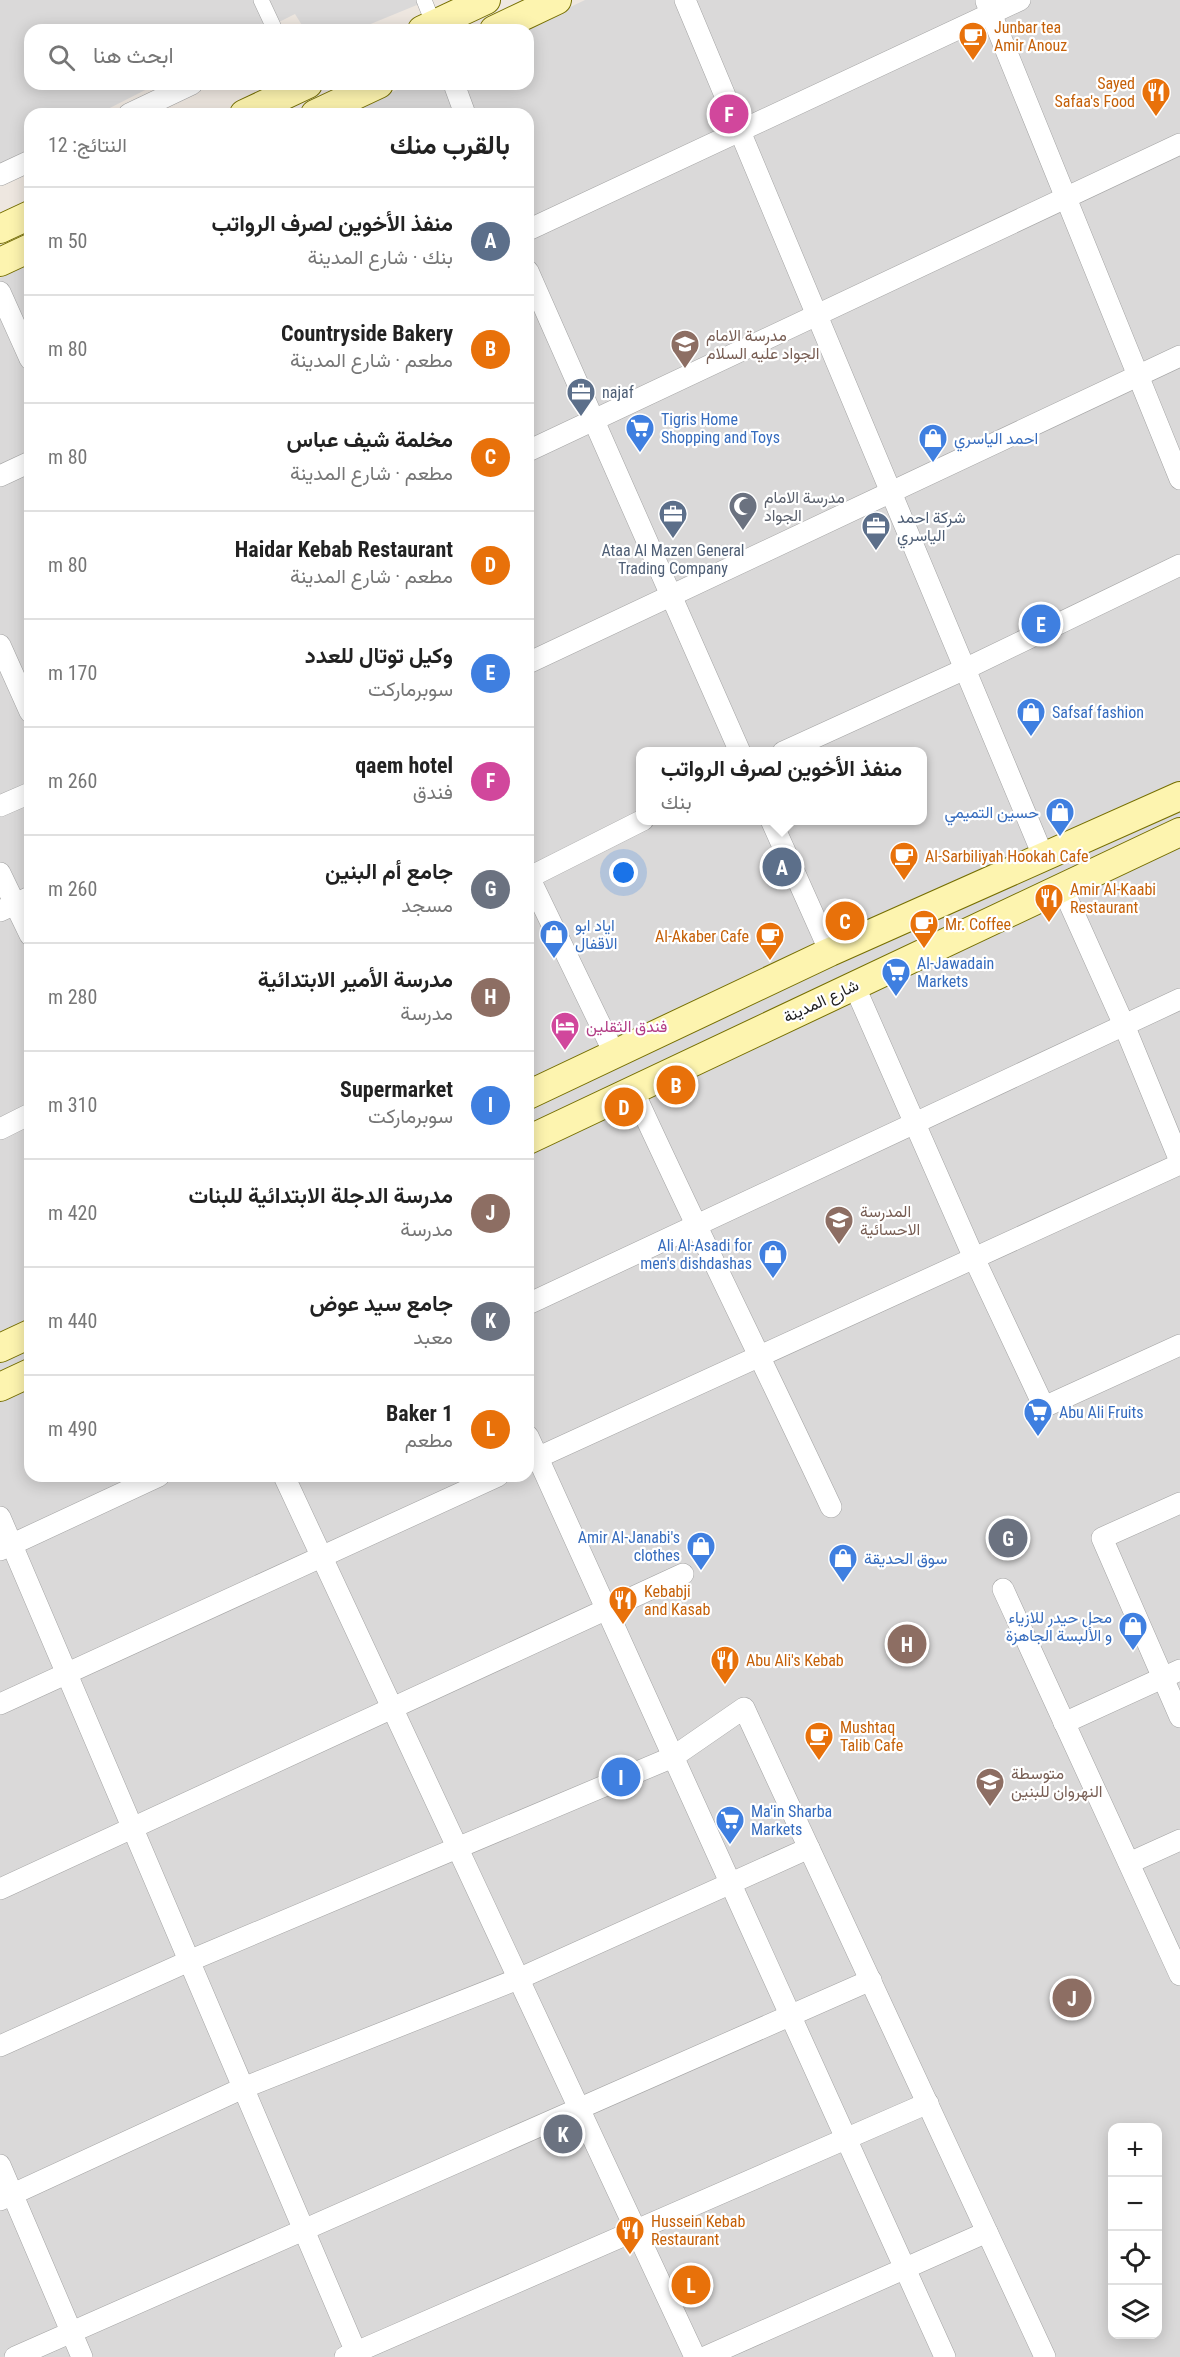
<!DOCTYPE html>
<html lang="ar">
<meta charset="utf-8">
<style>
body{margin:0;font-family:"Roboto Condensed",Vazirmatn,sans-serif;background:#f6f6f6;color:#222;direction:rtl}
.controls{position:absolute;right:18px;bottom:18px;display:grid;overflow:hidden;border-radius:12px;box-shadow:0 3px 15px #0003}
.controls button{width:54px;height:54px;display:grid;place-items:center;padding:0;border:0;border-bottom:2px solid #e0e0e0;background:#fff;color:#222;font:30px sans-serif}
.you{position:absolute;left:624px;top:873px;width:21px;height:21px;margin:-15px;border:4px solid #fff;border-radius:50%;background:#1a73e8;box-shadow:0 0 0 9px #1a73e833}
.badge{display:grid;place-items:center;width:39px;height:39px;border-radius:50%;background:#7c3aed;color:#fff;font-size:20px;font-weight:700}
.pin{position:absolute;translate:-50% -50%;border:3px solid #fff;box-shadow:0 2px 6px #0006}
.popup{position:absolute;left:636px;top:747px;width:291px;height:78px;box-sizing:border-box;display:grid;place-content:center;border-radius:12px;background:#fff;filter:drop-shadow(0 2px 4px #0005);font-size:20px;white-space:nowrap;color:#767676}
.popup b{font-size:22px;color:#222}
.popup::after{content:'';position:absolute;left:50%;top:100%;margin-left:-12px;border:12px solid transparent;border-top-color:#fff}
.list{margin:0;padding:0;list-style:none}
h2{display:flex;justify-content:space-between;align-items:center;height:78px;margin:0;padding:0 24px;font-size:26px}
h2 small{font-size:20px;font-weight:400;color:#767676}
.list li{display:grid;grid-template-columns:39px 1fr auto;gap:18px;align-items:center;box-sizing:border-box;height:108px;padding:0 24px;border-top:2px solid #e0e0e0}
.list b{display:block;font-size:22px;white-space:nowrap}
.list p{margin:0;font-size:20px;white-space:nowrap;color:#767676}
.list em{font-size:20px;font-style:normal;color:#767676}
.icon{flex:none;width:33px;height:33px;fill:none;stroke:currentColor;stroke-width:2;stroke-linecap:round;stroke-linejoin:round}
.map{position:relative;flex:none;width:1180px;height:2357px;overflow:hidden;direction:ltr}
.search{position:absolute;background:#fff;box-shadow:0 3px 15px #0003;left:24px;top:24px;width:510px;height:66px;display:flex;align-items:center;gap:15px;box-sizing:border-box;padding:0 21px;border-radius:18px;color:#767676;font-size:22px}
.panel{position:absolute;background:#fff;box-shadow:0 3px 15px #0003;left:24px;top:108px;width:510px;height:1374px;border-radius:18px;direction:rtl}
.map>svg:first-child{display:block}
.residential{fill:#dad9d9;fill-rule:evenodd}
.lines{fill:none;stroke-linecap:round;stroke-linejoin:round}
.pedestrian-casing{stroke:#a3a3a3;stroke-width:16}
.minor-casing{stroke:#a3a3a3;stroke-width:22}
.secondary-casing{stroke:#756e00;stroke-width:30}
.pedestrian{stroke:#fff;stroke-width:15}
.minor{stroke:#fff;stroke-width:21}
.secondary{stroke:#fdf4af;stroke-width:28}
.labels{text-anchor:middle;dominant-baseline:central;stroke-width:4.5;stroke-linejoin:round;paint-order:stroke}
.food-label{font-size:16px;fill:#c56008;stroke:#fff;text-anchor:start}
.education-label{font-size:16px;fill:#785e54;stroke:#fff;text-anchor:start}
.service-label{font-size:16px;fill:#4e5e75;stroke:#fff;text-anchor:start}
.shop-label{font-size:16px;fill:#366cbe;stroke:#fff;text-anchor:start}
.worship-label{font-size:16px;fill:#5b616d;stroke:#fff;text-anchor:start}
.street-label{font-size:16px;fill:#1c1c1c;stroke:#fff}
.hotel-label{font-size:16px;fill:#b23c85;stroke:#fff;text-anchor:start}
</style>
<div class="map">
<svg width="1180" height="2357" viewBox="0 0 1180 2357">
<rect width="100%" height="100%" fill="#eee7e0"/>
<g class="residential">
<polygon points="0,0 429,0 356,30 305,30 295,14 263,30 30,30 30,84 157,84 98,114 30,114 30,149 0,164"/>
<path d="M585,0h595v2357h-1180v-2079l30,-14v1212h498v-1362h-182l63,-30h119v-54h-6zM641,752h282v68h-282zM1112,2128h46v206h-46z"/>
</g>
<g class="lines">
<g class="pedestrian-casing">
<g id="pedestrian">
<polyline points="261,0 275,30"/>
<polyline points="424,0 434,25"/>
</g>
</g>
<g class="minor-casing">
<g id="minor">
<polyline points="685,0 1044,858"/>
<polyline points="986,1 1180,479"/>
<polyline points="454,84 465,114"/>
<polyline points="129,114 192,84"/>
<polyline points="0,175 30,161"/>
<polyline points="528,230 1020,0"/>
<polyline points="528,271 740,752"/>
<polyline points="0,292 30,359"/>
<polyline points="528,451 1180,144"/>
<polyline points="0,476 30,462"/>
<polyline points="0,645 30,712"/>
<polyline points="528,663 1180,356"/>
<polyline points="783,752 965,669 1180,565"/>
<polyline points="0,806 30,793"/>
<polyline points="771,820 830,952"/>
<polyline points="0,873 30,935"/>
<polyline points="528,875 615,1055"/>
<polyline points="528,878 643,820"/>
<polyline points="1062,887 1124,1025 1180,1161"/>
<polyline points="0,911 30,897"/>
<polyline points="854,985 974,1258 1044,1407 1180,1345"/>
<path d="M633,1090c64,140 133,278 198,417"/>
<polyline points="0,1129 30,1114"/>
<polyline points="528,1304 1180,999"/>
<polyline points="528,1436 945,2357"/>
<polyline points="528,1462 1180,1164"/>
<polyline points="284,1476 695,2357"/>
<polyline points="1180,1503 1102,1538 1180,1717"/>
<polyline points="0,1517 358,2357"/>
<polyline points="0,1550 159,1476"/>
<polyline points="1003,1589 1180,1975"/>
<polyline points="0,1704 498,1476"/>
<polyline points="1064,1723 1180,1670"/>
<polyline points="1129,1863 1180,1840"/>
<polyline points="0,1889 683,1574"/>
<polyline points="0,2046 189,1961 673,1757 744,1708 1045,2357"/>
<polyline points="0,2165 82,2357"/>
<polyline points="0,2200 243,2088 518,1979 809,1848"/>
<polyline points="15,2357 871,1980"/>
<polyline points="345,2357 928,2103"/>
<polyline points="705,2357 987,2232"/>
</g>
</g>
<g class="secondary-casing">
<g id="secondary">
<polyline points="422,30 486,0"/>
<polyline points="494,30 557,0"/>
<polyline points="244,114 308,84"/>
<polyline points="315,114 379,84"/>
<polyline points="0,229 30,215"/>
<polyline points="0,262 30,248"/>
<polyline points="528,1095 830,952 1180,796"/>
<polyline points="528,1140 1180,832"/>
<polyline points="0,1348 30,1334"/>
<polyline points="0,1387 30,1373"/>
</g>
</g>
<use href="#pedestrian" class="pedestrian"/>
<use href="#minor" class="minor"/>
<use href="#secondary" class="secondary"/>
</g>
<defs>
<g id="cafe-pin" transform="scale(1.5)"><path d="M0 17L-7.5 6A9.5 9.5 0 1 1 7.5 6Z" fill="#e8710a" stroke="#fff"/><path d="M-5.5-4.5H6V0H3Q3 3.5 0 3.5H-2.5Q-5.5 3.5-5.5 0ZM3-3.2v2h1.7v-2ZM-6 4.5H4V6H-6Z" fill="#fff"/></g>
<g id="restaurant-pin" transform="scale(1.5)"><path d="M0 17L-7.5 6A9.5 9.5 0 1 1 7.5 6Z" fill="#e8710a" stroke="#fff"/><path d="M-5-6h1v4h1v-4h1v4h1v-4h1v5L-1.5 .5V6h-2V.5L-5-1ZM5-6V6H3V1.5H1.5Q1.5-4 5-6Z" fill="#fff"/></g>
<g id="school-pin" transform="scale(1.5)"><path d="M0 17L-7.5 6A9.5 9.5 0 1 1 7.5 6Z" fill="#8d6e63" stroke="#fff"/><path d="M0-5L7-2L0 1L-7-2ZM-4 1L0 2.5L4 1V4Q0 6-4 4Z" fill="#fff"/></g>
<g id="office-pin" transform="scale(1.5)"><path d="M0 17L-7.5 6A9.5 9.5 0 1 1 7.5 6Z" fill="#5c6f8a" stroke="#fff"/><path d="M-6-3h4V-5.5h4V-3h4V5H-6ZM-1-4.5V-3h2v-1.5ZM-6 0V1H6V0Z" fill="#fff"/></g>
<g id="supermarket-pin" transform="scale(1.5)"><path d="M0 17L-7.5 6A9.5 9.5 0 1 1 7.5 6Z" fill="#3f7fe0" stroke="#fff"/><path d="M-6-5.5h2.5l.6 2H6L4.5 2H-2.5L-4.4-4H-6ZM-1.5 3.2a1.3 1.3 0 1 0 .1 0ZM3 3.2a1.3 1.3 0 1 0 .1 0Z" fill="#fff"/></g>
<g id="shop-pin" transform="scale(1.5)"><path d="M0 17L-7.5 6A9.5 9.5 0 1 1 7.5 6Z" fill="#3f7fe0" stroke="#fff"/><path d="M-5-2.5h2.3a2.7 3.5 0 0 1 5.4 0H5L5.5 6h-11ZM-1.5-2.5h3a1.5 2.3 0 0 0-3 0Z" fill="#fff"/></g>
<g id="mosque-pin" transform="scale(1.5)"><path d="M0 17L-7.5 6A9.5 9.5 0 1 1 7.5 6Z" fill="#6b7280" stroke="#fff"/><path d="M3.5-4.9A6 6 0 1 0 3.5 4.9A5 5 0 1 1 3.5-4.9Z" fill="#fff"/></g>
<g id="hotel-pin" transform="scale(1.5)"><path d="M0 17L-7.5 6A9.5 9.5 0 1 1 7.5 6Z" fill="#d1479c" stroke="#fff"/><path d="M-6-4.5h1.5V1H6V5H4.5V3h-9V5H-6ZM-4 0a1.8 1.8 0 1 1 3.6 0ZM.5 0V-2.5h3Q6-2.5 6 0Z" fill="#fff"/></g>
</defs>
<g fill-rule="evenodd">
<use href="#cafe-pin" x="973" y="36"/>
<use href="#restaurant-pin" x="1156" y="92"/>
<use href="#school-pin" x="685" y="344"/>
<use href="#office-pin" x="581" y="392"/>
<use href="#supermarket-pin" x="640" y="428"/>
<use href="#shop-pin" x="933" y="438"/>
<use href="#mosque-pin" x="743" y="506"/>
<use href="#office-pin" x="673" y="514"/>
<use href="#office-pin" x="876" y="526"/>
<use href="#shop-pin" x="1031" y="712"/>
<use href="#shop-pin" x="1060" y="812"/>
<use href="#cafe-pin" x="904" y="856"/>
<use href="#restaurant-pin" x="1049" y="898"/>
<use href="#cafe-pin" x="924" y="924"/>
<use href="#shop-pin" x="554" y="934"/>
<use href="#cafe-pin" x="770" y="936"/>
<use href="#supermarket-pin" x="896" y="972"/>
<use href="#hotel-pin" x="565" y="1026"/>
<use href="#school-pin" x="839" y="1220"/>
<use href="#shop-pin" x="773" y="1254"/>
<use href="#supermarket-pin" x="1038" y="1412"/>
<use href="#shop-pin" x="701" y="1546"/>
<use href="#shop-pin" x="843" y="1558"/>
<use href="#restaurant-pin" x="623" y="1600"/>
<use href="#shop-pin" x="1133" y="1626"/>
<use href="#restaurant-pin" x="725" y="1660"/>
<use href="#cafe-pin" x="819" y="1736"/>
<use href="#school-pin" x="990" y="1782"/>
<use href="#supermarket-pin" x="730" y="1820"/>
<use href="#restaurant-pin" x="630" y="2230"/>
</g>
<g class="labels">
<g class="food-label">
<text x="994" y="27">Junbar tea<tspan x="994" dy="18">Amir Anouz</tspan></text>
<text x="1135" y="83" text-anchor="end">Sayed<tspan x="1135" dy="18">Safaa's Food</tspan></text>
<text x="925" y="856">Al-Sarbiliyah Hookah Cafe</text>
<text x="1070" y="889">Amir Al-Kaabi<tspan x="1070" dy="18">Restaurant</tspan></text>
<text x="945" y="924">Mr. Coffee</text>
<text x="749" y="936" text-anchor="end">Al-Akaber Cafe</text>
<text x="644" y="1591">Kebabji<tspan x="644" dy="18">and Kasab</tspan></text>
<text x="746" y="1660">Abu Ali's Kebab</text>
<text x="840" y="1727">Mushtaq<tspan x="840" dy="18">Talib Cafe</tspan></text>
<text x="651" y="2221">Hussein Kebab<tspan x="651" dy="18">Restaurant</tspan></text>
</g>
<g class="education-label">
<text x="706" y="335">مدرسة الامام<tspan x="706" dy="18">الجواد عليه السلام</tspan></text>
<text x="860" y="1211">المدرسة<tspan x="860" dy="18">الاحسائية</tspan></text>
<text x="1011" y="1773">متوسطة<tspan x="1011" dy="18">النهروان للبنين</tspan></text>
</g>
<g class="service-label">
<text x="602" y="392">najaf</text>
<text x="897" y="517">شركة احمد<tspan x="897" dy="18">الياسري</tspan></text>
<text x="673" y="550" text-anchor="middle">Ataa Al Mazen General<tspan x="673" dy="18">Trading Company</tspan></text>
</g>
<g class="shop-label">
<text x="661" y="419">Tigris Home<tspan x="661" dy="18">Shopping and Toys</tspan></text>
<text x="954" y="438">احمد الياسري</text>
<text x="1052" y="712">Safsaf fashion</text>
<text x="1039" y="812" text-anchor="end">حسين التميمي</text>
<text x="575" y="925">اياد ابو<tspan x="575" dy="18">الاقفال</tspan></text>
<text x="917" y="963">Al-Jawadain<tspan x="917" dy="18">Markets</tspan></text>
<text x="752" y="1245" text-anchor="end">Ali Al-Asadi for<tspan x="752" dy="18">men's dishdashas</tspan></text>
<text x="1059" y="1412">Abu Ali Fruits</text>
<text x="680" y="1537" text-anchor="end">Amir Al-Janabi's<tspan x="680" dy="18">clothes</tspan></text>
<text x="864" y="1558">سوق الحديقة</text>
<text x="1112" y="1617" text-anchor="end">محل حيدر للازياء<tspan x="1112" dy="18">و الألبسة الجاهزة</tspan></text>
<text x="751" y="1811">Ma'in Sharba<tspan x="751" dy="18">Markets</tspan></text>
</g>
<g class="worship-label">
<text x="764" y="497">مدرسة الامام<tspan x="764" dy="18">الجواد</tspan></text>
</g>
<g class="street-label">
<text transform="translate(821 1001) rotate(-25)">شارع المدينة</text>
</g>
<g class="hotel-label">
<text x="586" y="1026">فندق الثقلين</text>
</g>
</g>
</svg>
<div class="controls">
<button>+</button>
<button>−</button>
<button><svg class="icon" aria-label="locate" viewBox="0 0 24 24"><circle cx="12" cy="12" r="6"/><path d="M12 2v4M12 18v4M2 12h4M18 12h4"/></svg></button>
<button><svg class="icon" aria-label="layers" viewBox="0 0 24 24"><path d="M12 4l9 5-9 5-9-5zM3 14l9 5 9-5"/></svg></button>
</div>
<div class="you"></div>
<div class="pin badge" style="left:782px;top:867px;background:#5c6f8a">A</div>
<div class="popup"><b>منفذ الأخوين لصرف الرواتب</b>بنك</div>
<div class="pin badge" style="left:676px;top:1085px;background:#e8710a">B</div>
<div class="pin badge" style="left:845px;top:921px;background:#e8710a">C</div>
<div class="pin badge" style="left:624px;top:1107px;background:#e8710a">D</div>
<div class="pin badge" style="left:1041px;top:624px;background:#3f7fe0">E</div>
<div class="pin badge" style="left:729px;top:114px;background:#d1479c">F</div>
<div class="pin badge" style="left:1008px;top:1538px;background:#6b7280">G</div>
<div class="pin badge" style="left:907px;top:1644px;background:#8d6e63">H</div>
<div class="pin badge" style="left:621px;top:1777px;background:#3f7fe0">I</div>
<div class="pin badge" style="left:1072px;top:1998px;background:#8d6e63">J</div>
<div class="pin badge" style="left:563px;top:2134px;background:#6b7280">K</div>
<div class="pin badge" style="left:691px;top:2285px;background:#e8710a">L</div>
<div class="search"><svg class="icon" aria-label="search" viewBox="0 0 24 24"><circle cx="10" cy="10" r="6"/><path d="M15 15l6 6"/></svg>ابحث هنا</div>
<section class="panel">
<h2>بالقرب منك<small>النتائج: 12</small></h2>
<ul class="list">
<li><span class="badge" style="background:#5c6f8a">A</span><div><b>منفذ الأخوين لصرف الرواتب</b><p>بنك · شارع المدينة</p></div><em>50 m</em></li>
<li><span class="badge" style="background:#e8710a">B</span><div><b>Countryside Bakery</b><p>مطعم · شارع المدينة</p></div><em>80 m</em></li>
<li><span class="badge" style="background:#e8710a">C</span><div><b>مخلمة شيف عباس</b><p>مطعم · شارع المدينة</p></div><em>80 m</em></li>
<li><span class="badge" style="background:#e8710a">D</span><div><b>Haidar Kebab Restaurant</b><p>مطعم · شارع المدينة</p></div><em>80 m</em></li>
<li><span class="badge" style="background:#3f7fe0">E</span><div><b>وكيل توتال للعدد</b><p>سوبرماركت</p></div><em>170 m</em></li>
<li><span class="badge" style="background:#d1479c">F</span><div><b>qaem hotel</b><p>فندق</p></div><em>260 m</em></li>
<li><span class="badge" style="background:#6b7280">G</span><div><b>جامع أم البنين</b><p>مسجد</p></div><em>260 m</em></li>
<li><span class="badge" style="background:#8d6e63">H</span><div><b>مدرسة الأمير الابتدائية</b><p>مدرسة</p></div><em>280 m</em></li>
<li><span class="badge" style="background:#3f7fe0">I</span><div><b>Supermarket</b><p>سوبرماركت</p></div><em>310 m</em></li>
<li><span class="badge" style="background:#8d6e63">J</span><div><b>مدرسة الدجلة الابتدائية للبنات</b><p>مدرسة</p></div><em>420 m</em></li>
<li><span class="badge" style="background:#6b7280">K</span><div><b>جامع سيد عوض</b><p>معبد</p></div><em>440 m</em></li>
<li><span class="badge" style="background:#e8710a">L</span><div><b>Baker 1</b><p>مطعم</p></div><em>490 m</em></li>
</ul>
</section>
</div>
